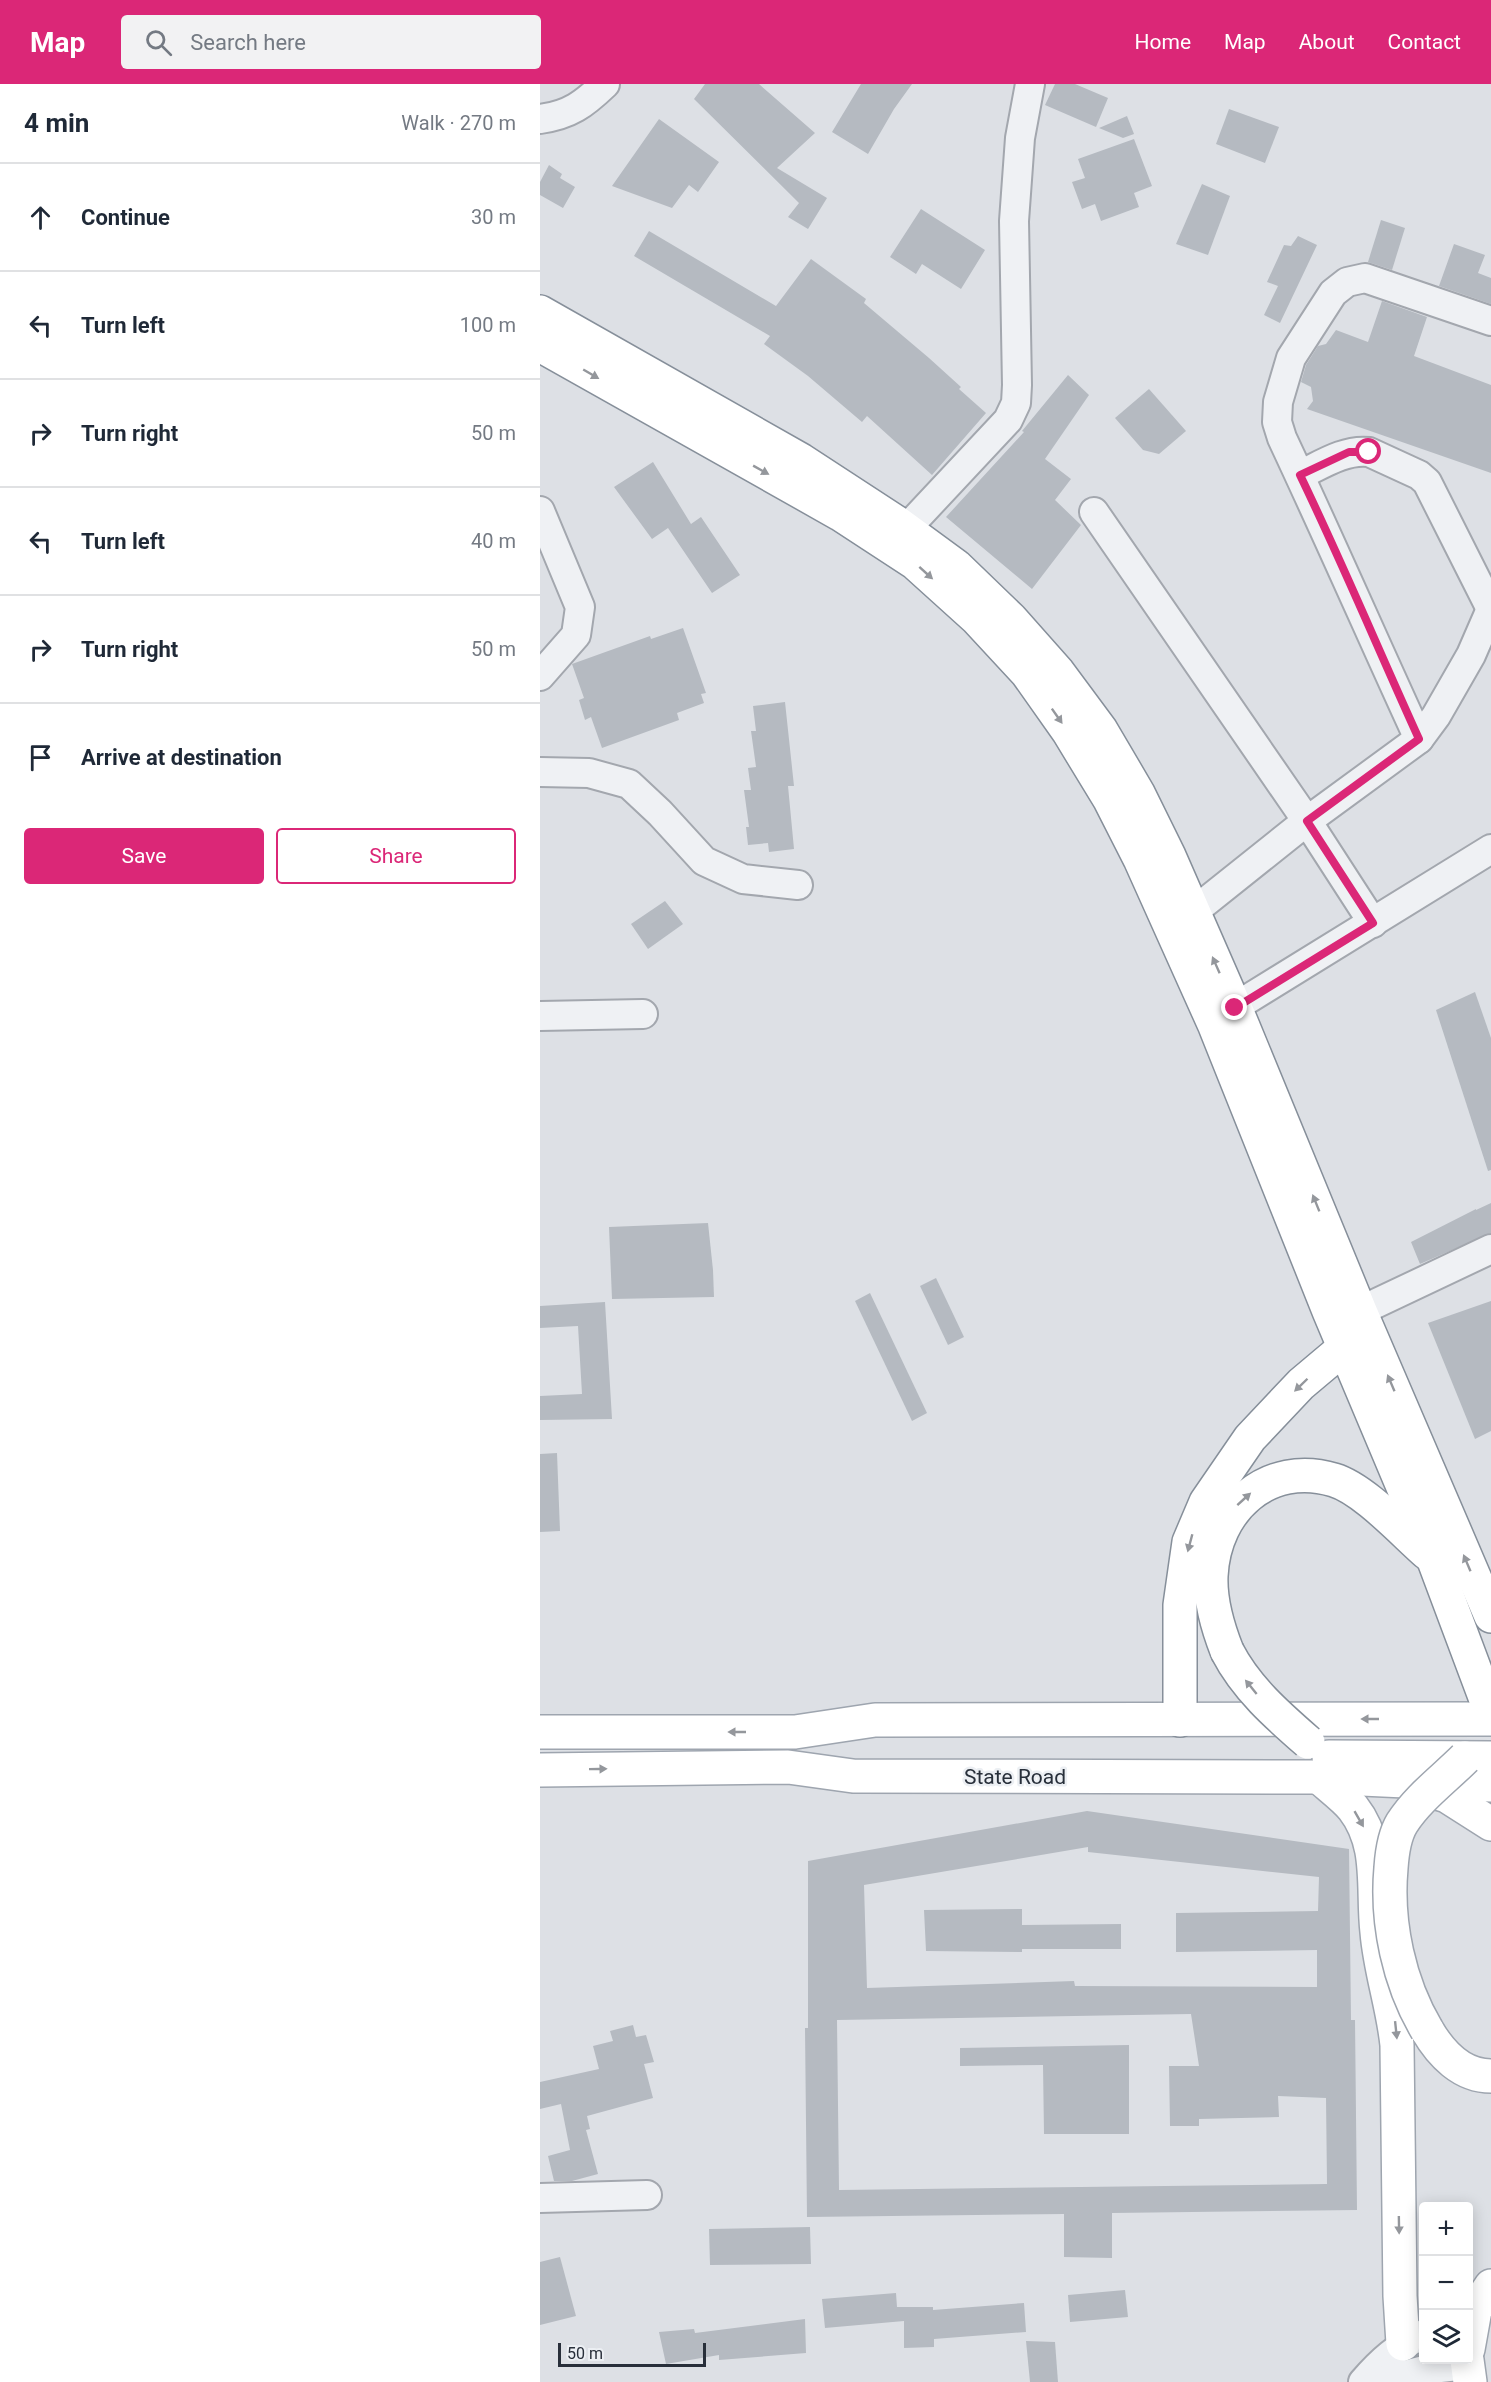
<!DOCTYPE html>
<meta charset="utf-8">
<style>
body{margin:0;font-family:Roboto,sans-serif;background:#f2f2f3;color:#1f2937}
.controls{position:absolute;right:18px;bottom:18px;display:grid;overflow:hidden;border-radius:6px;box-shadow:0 3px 15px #0003}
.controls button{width:54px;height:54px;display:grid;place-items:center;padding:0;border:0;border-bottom:2px solid #e0e1e3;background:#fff;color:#1f2937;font:30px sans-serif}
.scale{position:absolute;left:18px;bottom:15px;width:148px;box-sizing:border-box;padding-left:6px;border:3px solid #282f3a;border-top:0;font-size:16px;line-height:21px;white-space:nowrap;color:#282f3a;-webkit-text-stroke:4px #eceff3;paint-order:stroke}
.stop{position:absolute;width:18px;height:18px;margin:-14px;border:4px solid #db2777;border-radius:50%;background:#fff}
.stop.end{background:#db2777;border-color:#fff;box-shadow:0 2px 6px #0008}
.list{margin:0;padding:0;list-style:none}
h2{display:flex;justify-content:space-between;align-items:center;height:78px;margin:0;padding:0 24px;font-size:26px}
h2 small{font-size:20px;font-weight:400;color:#747a83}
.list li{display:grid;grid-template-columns:39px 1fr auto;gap:18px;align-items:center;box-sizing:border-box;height:108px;padding:0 24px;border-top:2px solid #e0e1e3}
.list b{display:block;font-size:22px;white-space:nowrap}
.list em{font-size:20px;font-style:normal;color:#747a83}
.actions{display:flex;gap:12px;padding:18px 24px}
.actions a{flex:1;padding:14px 0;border:2px solid #db2777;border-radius:6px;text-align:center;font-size:21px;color:#db2777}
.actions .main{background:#db2777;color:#fff}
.icon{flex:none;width:33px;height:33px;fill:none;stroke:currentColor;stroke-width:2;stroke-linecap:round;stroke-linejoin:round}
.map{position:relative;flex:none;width:951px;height:2298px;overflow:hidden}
header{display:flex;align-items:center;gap:36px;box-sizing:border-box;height:84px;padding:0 30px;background:#db2777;color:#fff}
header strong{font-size:28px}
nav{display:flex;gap:33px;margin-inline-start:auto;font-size:21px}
.search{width:420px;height:54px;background:#f2f2f3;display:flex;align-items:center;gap:15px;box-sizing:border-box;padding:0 21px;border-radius:6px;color:#747a83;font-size:22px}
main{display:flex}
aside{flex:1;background:#fff}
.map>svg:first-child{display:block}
.building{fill:#b5bac1;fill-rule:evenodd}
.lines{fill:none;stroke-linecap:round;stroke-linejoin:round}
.minor-casing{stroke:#a3a7ae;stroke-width:32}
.major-casing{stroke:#9ea5af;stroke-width:36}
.highway-casing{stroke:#868f9a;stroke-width:36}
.minor{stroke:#eff1f4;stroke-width:28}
.major{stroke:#fff;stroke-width:33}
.highway{stroke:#fff;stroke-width:33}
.major-bridge-casing{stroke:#9ea5af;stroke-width:36;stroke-linecap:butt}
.highway-bridge-casing{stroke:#868f9a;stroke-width:36;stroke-linecap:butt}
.major-bridge{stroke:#fff;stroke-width:33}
.highway-bridge{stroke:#fff;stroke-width:33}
.oneway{fill:#94979c}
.route{stroke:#db2777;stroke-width:8}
.labels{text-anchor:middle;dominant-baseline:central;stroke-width:5;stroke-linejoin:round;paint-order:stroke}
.street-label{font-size:21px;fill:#282f3a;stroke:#eceff3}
</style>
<header>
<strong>Map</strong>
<div class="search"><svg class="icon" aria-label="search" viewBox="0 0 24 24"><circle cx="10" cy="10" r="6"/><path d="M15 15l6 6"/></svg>Search here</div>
<nav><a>Home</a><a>Map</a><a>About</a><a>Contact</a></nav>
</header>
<main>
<aside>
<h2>4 min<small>Walk · 270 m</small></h2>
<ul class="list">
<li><svg class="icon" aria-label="ahead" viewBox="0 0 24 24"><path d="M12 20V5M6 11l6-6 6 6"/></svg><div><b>Continue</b></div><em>30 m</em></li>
<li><svg class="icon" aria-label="left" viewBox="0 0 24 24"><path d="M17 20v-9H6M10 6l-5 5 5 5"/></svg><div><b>Turn left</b></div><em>100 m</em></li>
<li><svg class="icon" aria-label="right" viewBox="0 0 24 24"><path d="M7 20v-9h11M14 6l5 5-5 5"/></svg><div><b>Turn right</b></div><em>50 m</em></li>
<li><svg class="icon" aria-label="left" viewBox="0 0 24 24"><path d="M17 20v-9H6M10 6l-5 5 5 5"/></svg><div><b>Turn left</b></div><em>40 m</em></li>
<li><svg class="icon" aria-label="right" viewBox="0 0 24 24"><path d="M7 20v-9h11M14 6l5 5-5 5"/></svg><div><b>Turn right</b></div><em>50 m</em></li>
<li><svg class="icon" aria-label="arrive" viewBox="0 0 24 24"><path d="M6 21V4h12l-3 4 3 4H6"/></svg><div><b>Arrive at destination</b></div></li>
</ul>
<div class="actions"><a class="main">Save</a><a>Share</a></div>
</aside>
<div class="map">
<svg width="951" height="2298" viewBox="0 0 951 2298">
<rect width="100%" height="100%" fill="#dde0e5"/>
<g class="building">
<polygon points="165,0 219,0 275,49 237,84 287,114 268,145 248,133 259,119 154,15"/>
<polygon points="321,0 372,0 354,25 328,70 292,48"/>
<polygon points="515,0 535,0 568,14 556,43 505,21"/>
<polygon points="689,25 739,43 725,79 676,60"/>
<polygon points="587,32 594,50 583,54 559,44"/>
<polygon points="119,35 179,78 158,108 149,101 132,124 72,102"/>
<polygon points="594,55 612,102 594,109 599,123 561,137 555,120 542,125 532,98 545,94 538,75"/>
<polygon points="9,81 22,90 20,94 35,103 23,124 0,111 0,98"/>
<polygon points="662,100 690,112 668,171 636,160"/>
<polygon points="381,125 445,166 421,205 382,180 376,190 350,173"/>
<polygon points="841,136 865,144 852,186 828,178"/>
<polygon points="109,147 236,222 271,175 326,215 324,219 389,274 421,303 419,305 446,329 392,391 327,332 322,338 268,292 224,260 230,252 94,172"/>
<polygon points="758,152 777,161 740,239 724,231 738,202 727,198 744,161 751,162"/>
<polygon points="914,160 945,171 938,189 951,194 951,220 899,202"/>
<polygon points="842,217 887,233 874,272 951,301 951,389 767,325 773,317 771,303 761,298 766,281 778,262 786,260 796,246 828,258"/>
<polygon points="528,291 549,311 505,375 531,395 515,416 541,441 492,505 406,433 484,348 482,347"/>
<polygon points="609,305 646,347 619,370 603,366 575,334"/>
<polygon points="113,378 151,440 161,433 200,491 172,509 128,444 112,455 74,403"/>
<polygon points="143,544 166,609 161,610 164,619 137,629 139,636 62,664 51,633 45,636 39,616 44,614 32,580 110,552 111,555"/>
<polygon points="245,618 254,702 248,702 254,765 229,768 228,759 208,761 206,743 209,743 204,706 211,706 208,684 216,683 211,647 216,647 213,622"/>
<polygon points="125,817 143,840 108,865 91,840"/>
<polygon points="935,908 951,954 951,1086 948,1087 896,926"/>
<polygon points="951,1119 951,1149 880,1180 871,1158 936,1125 936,1126"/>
<polygon points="168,1139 173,1186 174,1213 72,1215 69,1143"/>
<polygon points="396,1194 424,1253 408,1261 380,1202"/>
<polygon points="330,1209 387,1329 372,1337 315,1217"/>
<polygon points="951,1217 951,1347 935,1355 888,1239"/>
<polygon points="65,1218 72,1335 0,1336 0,1312 42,1310 38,1242 0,1244 0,1222"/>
<polygon points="17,1369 20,1447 0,1448 0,1370"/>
<path d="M547,1727l262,38 2,171h4l2,190 -245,3v45l-48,-1v-43l-257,3 -2,-189h3v-167zM548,1763v5l231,25 -1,34 -142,2v39l141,-2v37l-242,-1 -1,-5 -207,7 -3,-103zM651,1930l8,52h-30l1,60h29v-7l80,-2 -1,-21 48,2 1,86 -488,6 -2,-170z"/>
<polygon points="482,1825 482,1841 581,1840 581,1865 482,1865 482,1868 386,1867 384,1826"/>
<polygon points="93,1941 96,1953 106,1951 114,1978 104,1980 113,2014 47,2032 50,2045 46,2046 58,2090 32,2097 14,2097 8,2072 30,2066 21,2020 0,2025 0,1998 59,1985 53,1962 73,1957 70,1947"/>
<polygon points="589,1961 589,2050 504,2050 503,1981 420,1982 420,1964"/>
<polygon points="270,2143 271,2180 170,2181 169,2145"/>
<polygon points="20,2173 36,2232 0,2241 0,2178"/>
<polygon points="585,2206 588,2233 530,2238 528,2211"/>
<polygon points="356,2209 357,2223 393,2223 393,2226 484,2219 486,2248 394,2255 394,2263 364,2264 364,2237 285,2244 282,2215"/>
<polygon points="265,2235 266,2269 179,2276 179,2271 126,2280 119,2248 154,2245 155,2249"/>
<polygon points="486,2257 515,2258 518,2298 490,2298"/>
</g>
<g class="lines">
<g class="minor-casing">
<g id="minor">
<path d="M0,35c30,-4 44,-15 65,-35"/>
<path d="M760,391c21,-10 45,-26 69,-23l50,23 8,7 64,127"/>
<polyline points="0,427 40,523 36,551 0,592"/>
<polyline points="554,428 767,737 833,839"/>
<polyline points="366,445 468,336 476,319 477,301 474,137 480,54 490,0"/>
<path d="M879,655c-46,-100 -90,-201 -137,-301l-5,-16 1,-20 13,-44 42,-65 14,-11 18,-4 126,43"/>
<polyline points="0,688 49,689 89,700 120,729 164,777 203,795 258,801"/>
<polyline points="653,828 767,737 879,655 896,632 931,571 951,525"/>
<polyline points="695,923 951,765"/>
<polyline points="0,932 103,930"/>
<polyline points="820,1227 951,1165"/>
<polyline points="0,2114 107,2111"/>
<path d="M823,2298c18,-21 35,-36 61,-48"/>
<polyline points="838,2298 884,2286 926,2281"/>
</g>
</g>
<g class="major-casing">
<g id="major">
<polyline points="0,1648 255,1648 335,1636 951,1635"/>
<polyline points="789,1673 951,1674"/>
<polyline points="0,1686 248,1683 313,1692 779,1693 951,1701"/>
<path d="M779,1693c11,10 25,20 34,31 29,37 19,81 24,124 3,38 16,74 20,113l3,251 3,48"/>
<polyline points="887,1706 907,1712 951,1740"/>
<path d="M887,1946c14,24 35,46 64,46"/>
<polyline points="928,2265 935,2226 951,2202"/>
<polyline points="927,2276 930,2298"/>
</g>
</g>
<g class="highway-casing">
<g id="highway">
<polyline points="0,228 261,376 356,438 416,482 471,535 518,588 561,646 598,709 629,772 695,923 820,1227 951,1532"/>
<polyline points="0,261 300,430 375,479 437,535 487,589 528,647 570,716 600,775 675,942 789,1227 893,1474 951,1629"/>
<path d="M687,1567c-9,-23 -17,-51 -16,-75 3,-67 57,-116 123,-96 30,9 69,52 93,73"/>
<polyline points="640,1636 640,1521 649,1458 666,1418 710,1354 761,1300 805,1263"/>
</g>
</g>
<use href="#minor" class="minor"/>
<use href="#major" class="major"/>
<use href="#highway" class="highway"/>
<g class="major-bridge-casing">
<path id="major-bridge" d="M887,1946c-28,-47 -41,-107 -36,-162 1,-15 3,-32 11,-45 16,-25 42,-44 63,-65"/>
</g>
<g class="highway-bridge-casing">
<path id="highway-bridge" d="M687,1567c19,37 50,64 81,91"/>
</g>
<use href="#major-bridge" class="major-bridge"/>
<use href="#highway-bridge" class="highway-bridge"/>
</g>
<defs><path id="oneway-solid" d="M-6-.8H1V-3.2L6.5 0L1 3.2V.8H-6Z" transform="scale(1.5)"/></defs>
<g class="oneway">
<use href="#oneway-solid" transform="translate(51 290) rotate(30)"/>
<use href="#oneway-solid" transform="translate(221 386) rotate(29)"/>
<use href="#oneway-solid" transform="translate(386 489) rotate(42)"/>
<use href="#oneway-solid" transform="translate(517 632) rotate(55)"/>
<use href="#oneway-solid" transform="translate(676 881) rotate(-114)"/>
<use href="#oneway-solid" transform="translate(776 1119) rotate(-112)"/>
<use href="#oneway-solid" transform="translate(851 1299) rotate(-113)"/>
<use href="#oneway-solid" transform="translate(761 1301) rotate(136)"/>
<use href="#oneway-solid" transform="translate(704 1415) rotate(-42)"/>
<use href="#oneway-solid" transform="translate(650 1459) rotate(105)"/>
<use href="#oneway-solid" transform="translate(927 1479) rotate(-113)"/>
<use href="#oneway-solid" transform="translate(711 1603) rotate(-129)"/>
<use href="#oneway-solid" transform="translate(830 1635) rotate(180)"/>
<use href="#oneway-solid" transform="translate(197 1648) rotate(180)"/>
<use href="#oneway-solid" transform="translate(58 1685) rotate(-1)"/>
<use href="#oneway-solid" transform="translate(819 1735) rotate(60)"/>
<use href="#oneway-solid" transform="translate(856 1946) rotate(84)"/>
<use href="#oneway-solid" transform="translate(859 2141) rotate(89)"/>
</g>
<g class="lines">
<path class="route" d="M695,924l138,-85 -66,-102 112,-82c-40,-88 -77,-177 -119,-264l49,-23h20"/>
</g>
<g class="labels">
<g class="street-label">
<text x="475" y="1693">State Road</text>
</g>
</g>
</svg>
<div class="controls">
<button>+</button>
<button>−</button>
<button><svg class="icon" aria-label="layers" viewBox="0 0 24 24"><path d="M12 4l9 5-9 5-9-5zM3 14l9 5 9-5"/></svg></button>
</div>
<div class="scale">50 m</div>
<div class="stop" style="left:829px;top:368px"></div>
<div class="stop end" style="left:695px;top:924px"></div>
</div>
</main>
